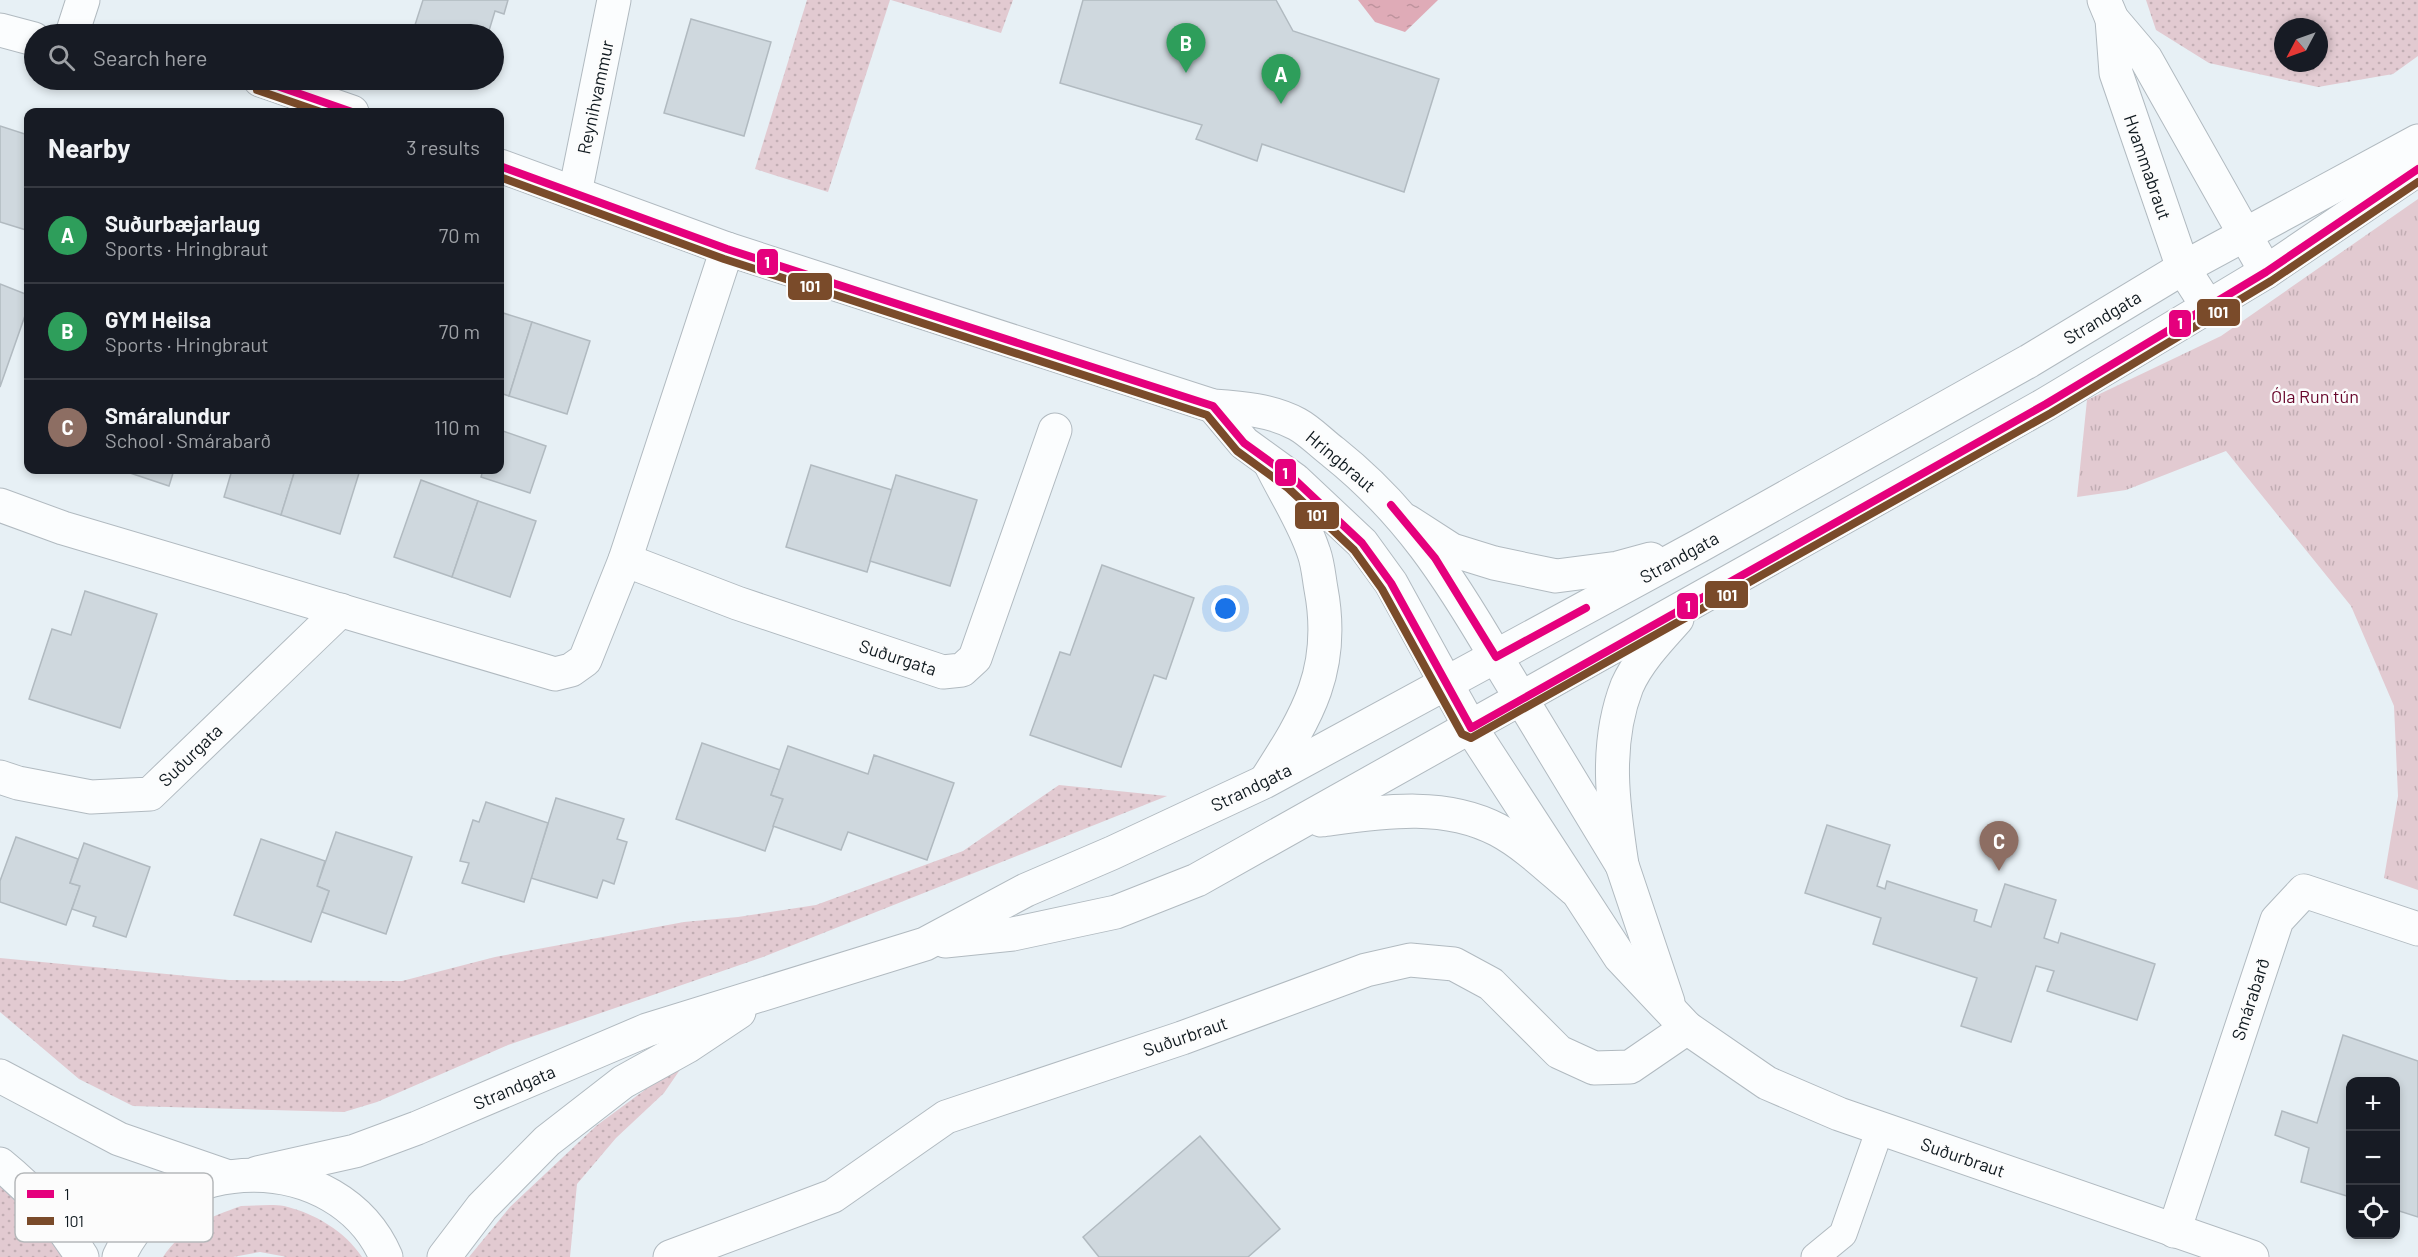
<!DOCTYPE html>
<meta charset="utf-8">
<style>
body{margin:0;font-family:Barlow,sans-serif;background:#242831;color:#f1f3f6}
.controls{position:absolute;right:18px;bottom:18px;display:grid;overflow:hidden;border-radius:12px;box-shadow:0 3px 9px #0003}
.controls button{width:54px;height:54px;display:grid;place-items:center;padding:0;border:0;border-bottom:2px solid #363941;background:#171b24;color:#f1f3f6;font:30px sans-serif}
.compass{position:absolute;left:2274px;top:18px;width:54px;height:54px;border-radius:50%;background:#171b24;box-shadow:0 3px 9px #0003;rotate:229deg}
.you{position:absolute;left:1226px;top:609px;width:21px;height:21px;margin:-15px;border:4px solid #fff;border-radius:50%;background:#1a73e8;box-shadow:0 0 0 9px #1a73e833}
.badge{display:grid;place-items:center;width:39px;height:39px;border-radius:50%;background:#aeb3b7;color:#fff;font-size:20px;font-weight:700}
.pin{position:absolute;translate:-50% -50px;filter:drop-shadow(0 2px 3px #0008)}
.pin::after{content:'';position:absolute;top:32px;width:21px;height:18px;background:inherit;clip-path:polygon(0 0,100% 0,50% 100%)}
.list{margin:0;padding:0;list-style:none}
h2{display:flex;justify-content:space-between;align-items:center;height:78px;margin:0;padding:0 24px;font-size:26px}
h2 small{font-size:20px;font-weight:400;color:#9ea1a6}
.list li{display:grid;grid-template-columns:39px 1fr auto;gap:18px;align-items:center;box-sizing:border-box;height:96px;padding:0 24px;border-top:2px solid #363941}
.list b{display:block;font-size:22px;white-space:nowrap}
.list p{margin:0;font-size:20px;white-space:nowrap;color:#9ea1a6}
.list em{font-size:20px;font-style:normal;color:#9ea1a6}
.icon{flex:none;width:33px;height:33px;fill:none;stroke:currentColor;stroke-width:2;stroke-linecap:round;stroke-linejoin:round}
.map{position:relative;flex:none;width:2418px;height:1257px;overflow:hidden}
.search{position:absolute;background:#171b24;box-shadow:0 3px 9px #0003;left:24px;top:24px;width:480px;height:66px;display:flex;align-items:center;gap:15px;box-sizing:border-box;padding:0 21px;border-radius:33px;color:#9ea1a6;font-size:22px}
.panel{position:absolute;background:#171b24;box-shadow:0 3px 9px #0003;left:24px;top:108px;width:480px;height:366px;border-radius:12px}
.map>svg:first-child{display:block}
.grass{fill:url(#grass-dots);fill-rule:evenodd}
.park{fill:url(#park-tufts)}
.water{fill:url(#water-ripples)}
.building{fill:#cfd8de;stroke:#b1bac0;stroke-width:1.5}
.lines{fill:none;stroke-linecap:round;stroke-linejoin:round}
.service-casing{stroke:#b1bac0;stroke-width:29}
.minor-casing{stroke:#b1bac0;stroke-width:35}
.tertiary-casing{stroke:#b1bac0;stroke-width:35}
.secondary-casing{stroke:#b1bac0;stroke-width:35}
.primary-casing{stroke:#b1bac0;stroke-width:35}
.service{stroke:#fbfdfe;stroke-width:27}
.minor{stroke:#fbfdfe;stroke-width:33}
.tertiary{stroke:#fbfdfe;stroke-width:33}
.secondary{stroke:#fbfdfe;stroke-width:33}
.primary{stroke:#fbfdfe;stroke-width:33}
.bus-1-casing{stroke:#fcfcfc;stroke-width:12}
.bus-2-casing{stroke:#fcfcfc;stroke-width:12}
.bus-1{stroke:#e5007d;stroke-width:8}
.bus-2{stroke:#7a4b2a;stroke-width:8}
.labels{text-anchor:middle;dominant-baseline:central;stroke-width:5;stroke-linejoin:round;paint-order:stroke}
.street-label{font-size:18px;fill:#0f191f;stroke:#fcfcfc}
.park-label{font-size:18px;fill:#68072c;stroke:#fcfcfc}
.key{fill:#fcfcfc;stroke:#b5b8ba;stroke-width:1.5}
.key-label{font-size:16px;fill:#0f191f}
.line-badge{stroke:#fcfcfc;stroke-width:2}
.badge-label{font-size:16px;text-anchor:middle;font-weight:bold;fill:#fff}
</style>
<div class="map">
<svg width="2418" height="1257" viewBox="0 0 2418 1257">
<defs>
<pattern id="grass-dots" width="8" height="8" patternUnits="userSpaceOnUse" patternTransform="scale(1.5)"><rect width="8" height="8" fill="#e2cad1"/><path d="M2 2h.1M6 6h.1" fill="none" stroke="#c1adb3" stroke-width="1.8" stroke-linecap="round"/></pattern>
<pattern id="park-tufts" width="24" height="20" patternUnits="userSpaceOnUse" patternTransform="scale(1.5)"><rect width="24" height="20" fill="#e2cad1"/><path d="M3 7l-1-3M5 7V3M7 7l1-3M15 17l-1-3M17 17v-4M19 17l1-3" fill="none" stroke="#c1adb3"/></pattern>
<pattern id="water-ripples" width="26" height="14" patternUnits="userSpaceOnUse" patternTransform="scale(1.5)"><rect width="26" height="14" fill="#dfabb7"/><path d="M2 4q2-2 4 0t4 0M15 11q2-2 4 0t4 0" fill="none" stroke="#be939d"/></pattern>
</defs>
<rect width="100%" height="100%" fill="#e7f0f5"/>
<g class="grass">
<polygon points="807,0 890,0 828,192 755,169"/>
<polygon points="891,0 1013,0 1001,33"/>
<path d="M2146,0h272v56l-25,18 -75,13 -109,-24 -53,-33zM2283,27h36v36h-36z"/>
<polygon points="1059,785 1167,796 763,957 508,1045 377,1102 344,1112 133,1106 79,1079 0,1012 0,958 229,980 402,981 495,957 684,922 738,917 816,905 963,851"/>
<polygon points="688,1058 664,1093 616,1138 577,1184 570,1257 469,1257 510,1207 596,1126"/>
<polygon points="0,1186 50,1235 65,1257 0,1257"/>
<path d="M241,1206c14,0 30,-2 43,0 30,7 61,25 78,51h-75l-27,-5 -27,5h-70c19,-29 47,-40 78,-51z"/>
</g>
<polygon class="park" points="2418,199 2418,890 2384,878 2398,796 2394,706 2351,606 2226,451 2126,490 2077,497 2087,400 2221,336"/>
<polygon class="water" points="1358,0 1438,0 1405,32 1375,22"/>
<g class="building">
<polygon points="423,0 508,0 504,14 495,11 488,34 444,34 415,25"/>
<polygon points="1083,0 1276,0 1293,31 1439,79 1404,192 1262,144 1257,161 1196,139 1202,125 1060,83"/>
<polygon points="691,19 771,42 744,136 664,113"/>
<polygon points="0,126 28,135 28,223 26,230 0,222"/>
<polygon points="0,284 28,295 28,307 0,387"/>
<polygon points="500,312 532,322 509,396 500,393"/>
<polygon points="532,322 590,341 567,414 509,396"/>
<polygon points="500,430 546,446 530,493 481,477 483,470 500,470"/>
<polygon points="811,465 892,490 867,572 786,547"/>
<polygon points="121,470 174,470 169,486"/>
<polygon points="232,470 295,470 281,515 224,497"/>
<polygon points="295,470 360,470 340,534 281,515"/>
<polygon points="896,475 977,500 950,586 870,561"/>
<polygon points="421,480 478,501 452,577 394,557"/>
<polygon points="478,501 536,521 510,597 452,577"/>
<polygon points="1102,565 1194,598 1166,679 1154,675 1121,767 1030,735 1060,652 1070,655"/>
<polygon points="85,591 157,614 120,728 29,699 52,629 71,635"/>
<polygon points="702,743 780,770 771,795 783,799 765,851 676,819"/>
<polygon points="788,746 868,774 874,755 954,783 927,860 848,832 841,850 773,826 783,799 771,795"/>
<polygon points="556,798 624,819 617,839 627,842 614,884 603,880 597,898 531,878"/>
<polygon points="486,802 548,823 524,902 462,883 469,863 460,861 473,820 479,822"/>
<polygon points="1827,825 1890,845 1877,886 1885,889 1887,881 1977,910 1974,921 1991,927 2005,884 2056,900 2044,938 2058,943 2061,933 2155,964 2137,1020 2047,991 2054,971 2036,966 2011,1042 1961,1026 1977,978 1873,944 1881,918 1805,893"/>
<polygon points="336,832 412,857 386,934 322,912 329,891 317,886"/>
<polygon points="16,837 78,859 70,883 80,886 66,925 0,902 0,881"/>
<polygon points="261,839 325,861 317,886 329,891 311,942 234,915"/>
<polygon points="84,843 150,867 126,937 93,926 96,917 72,909 80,886 70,883"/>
<polygon points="2343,1035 2418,1061 2418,1217 2396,1210 2396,1082 2350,1082 2350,1197 2301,1182 2309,1148 2275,1135 2282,1111 2317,1123"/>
<polygon points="1200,1136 1280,1229 1248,1257 1099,1257 1083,1237"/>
</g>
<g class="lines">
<g class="service-casing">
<polyline id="service" points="1815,1257 1843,1234 1880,1129"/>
</g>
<g class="minor-casing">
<g id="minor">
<polyline points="2104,0 2112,19 2146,59 2266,272"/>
<polyline points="2112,19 2116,73 2183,268 2208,307"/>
<polyline points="0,30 34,39"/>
<polyline points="72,34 83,0"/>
<polyline points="260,80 352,112"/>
<path d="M500,166l227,83 486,157c29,2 58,4 84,18 13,7 24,19 36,28 74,59 116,125 163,205"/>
<polyline points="575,193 614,0"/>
<polyline points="1213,406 1244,443 1295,480 1362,543 1391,583 1447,685"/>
<polyline points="0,505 63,528 555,674 571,670 585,660 625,560 727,249"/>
<polyline points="625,560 737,603 943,672 962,670 975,658 1055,430"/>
<polyline points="0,777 18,783 91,797 150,794 341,610"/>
<polyline points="2174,1231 2277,920 2304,891 2418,929"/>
<polyline points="670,1257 833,1196 946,1117 1182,1038 1366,970 1410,960 1454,964 1491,984 1559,1052 1594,1068 1630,1067 1687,1028"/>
</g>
</g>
<g class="tertiary-casing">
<g id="tertiary">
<polyline points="1496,657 1622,865 1668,1002"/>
<polyline points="1447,685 1471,728 1620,957 1687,1028 1767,1083 1839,1114 2252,1257"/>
</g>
</g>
<g class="secondary-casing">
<g id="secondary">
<polyline points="0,1076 119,1139 226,1176"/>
<path d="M0,1164c32,26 61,58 82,93"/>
</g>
</g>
<g class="primary-casing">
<g id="primary">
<polyline points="1407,521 1452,550 1494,563 1556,576 1618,568 1651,559"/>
<path d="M1266,780c42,-65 70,-111 55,-191 -2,-11 -3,-25 -7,-36 -10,-31 -30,-61 -44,-90"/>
<path d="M1321,820c59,-8 122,-19 177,10 28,15 52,39 76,59"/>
<path d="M1622,865c-9,-59 -18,-120 5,-179 11,-25 32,-47 50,-67"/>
<polyline points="945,941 1013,934 1116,912 1197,880 2046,404 2266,272 2418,169"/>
<polyline points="257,1173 355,1151 417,1128 647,1030 925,944 1026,890 1112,853 1264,782 1699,546 2029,361 2183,268 2418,141"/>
<path d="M119,1257c49,-109 220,-109 267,0"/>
<polyline points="444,1257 482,1207 547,1141 623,1082 688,1046 739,1012"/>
</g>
</g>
<use href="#service" class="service"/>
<use href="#minor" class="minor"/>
<use href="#tertiary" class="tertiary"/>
<use href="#secondary" class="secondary"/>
<use href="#primary" class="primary"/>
<g class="bus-1-casing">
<g id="bus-1">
<polyline points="260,80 352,112"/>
<polyline points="500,166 727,249 1213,406 1244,443 1295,480 1362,543 1391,583 1471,728 2046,404 2266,272 2418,169"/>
<polyline points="1391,505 1435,558 1496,657 1586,608"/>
</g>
</g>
<g class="bus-2-casing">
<g id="bus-2">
<polyline points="257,90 321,112"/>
<polyline points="500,177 724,259 1207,415 1237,451 1288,488 1354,550 1382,589 1462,734 1471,738 2051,413 2271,281 2418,182"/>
</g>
</g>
<use href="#bus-1" class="bus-1"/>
<use href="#bus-2" class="bus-2"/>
</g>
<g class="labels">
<g class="street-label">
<text transform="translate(595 97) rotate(-78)">Reynihvammur</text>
<text transform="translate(2148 167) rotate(71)">Hvammabraut</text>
<text transform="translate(2102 317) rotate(-31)">Strandgata</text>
<text transform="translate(1341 461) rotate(40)">Hringbraut</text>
<text transform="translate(1679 557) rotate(-29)">Strandgata</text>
<text transform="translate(898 657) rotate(18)">Suðurgata</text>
<text transform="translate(190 755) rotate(-44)">Suðurgata</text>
<text transform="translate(1251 787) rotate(-26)">Strandgata</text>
<text transform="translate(2250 999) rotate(-72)">Smárabarð</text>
<text transform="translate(1185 1036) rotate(-19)">Suðurbraut</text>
<text transform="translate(514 1087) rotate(-23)">Strandgata</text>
<text transform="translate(1963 1157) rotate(19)">Suðurbraut</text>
</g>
<g class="park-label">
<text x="2315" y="396">Óla Run tún</text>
</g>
</g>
<rect x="15" y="1173" width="198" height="69" rx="9" class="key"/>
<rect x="27" y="1190" width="27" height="8" fill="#e5007d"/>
<rect x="27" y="1217" width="27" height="8" fill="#7a4b2a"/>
<g class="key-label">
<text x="64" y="1200">1</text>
<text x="64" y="1227">101</text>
</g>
<g class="line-badge">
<rect x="756" y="248" width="23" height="28" rx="6" fill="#e5007d"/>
<rect x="787" y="272" width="46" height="29" rx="6" fill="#7a4b2a"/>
<rect x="2196" y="298" width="45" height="29" rx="6" fill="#7a4b2a"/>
<rect x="2168" y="309" width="24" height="29" rx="6" fill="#e5007d"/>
<rect x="1274" y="458" width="23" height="29" rx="6" fill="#e5007d"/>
<rect x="1294" y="501" width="46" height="29" rx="6" fill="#7a4b2a"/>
<rect x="1704" y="580" width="45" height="29" rx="6" fill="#7a4b2a"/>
<rect x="1676" y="592" width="23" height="28" rx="6" fill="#e5007d"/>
</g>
<g class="badge-label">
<text x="767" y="268">1</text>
<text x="810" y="292">101</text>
<text x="2218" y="318">101</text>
<text x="2180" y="329">1</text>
<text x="1285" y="479">1</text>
<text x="1317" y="521">101</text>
<text x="1727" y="601">101</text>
<text x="1688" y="612">1</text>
</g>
</svg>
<div class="controls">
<button>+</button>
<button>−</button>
<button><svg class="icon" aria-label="locate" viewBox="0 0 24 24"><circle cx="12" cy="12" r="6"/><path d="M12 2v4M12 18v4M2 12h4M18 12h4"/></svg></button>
</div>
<svg class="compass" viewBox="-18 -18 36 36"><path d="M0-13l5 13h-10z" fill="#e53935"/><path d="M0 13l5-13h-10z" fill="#9ea1a6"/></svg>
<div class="you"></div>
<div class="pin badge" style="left:1281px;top:104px;background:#2e9e5b">A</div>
<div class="pin badge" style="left:1186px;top:73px;background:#2e9e5b">B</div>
<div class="pin badge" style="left:1999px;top:871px;background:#8d6e63">C</div>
<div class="search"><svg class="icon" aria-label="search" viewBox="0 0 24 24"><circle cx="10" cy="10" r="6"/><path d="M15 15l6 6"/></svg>Search here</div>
<section class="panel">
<h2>Nearby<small>3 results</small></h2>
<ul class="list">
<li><span class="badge" style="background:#2e9e5b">A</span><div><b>Suðurbæjarlaug</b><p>Sports · Hringbraut</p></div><em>70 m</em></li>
<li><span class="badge" style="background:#2e9e5b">B</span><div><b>GYM Heilsa</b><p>Sports · Hringbraut</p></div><em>70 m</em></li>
<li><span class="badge" style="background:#8d6e63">C</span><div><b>Smáralundur</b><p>School · Smárabarð</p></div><em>110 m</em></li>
</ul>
</section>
</div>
